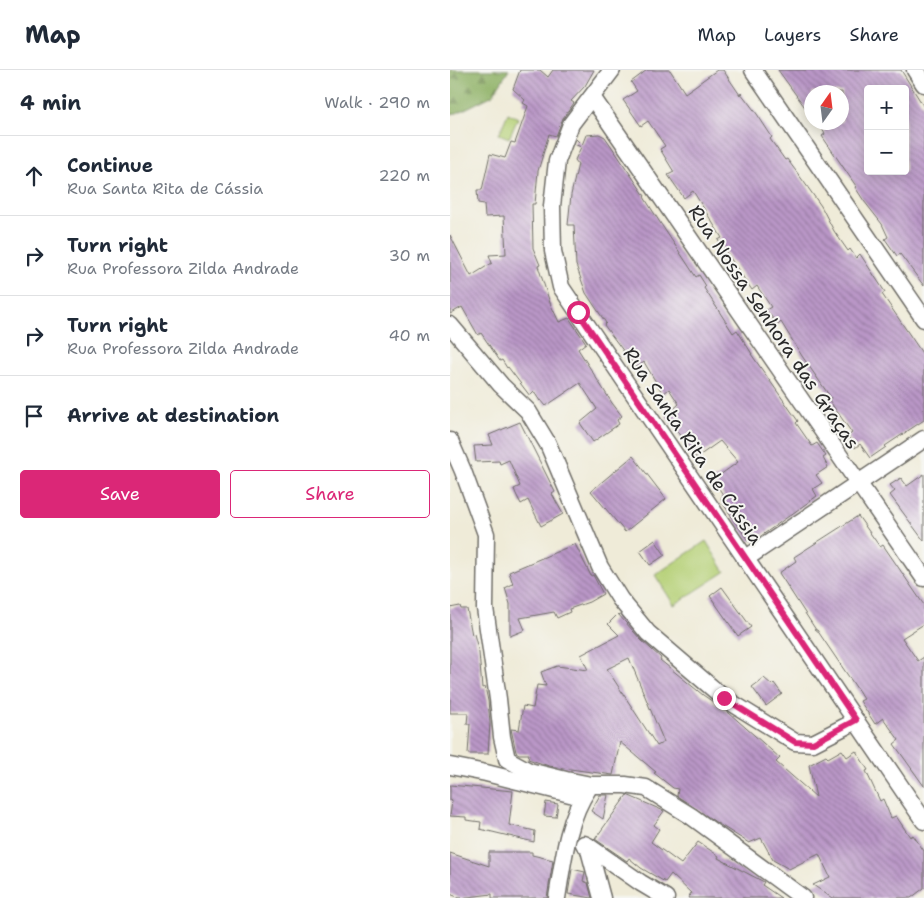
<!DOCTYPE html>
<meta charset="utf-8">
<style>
body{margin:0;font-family:"Shantell Sans",sans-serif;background:#f6f6f7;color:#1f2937}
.controls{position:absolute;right:15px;top:15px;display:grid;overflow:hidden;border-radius:5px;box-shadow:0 2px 12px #0003}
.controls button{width:45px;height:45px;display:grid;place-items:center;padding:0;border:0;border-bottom:1px solid #e0e1e3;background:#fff;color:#1f2937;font:25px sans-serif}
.compass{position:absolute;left:354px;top:15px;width:45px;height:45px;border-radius:50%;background:#fff;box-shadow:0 2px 12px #0003;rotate:14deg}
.stop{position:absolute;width:15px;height:15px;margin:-11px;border:4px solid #db2777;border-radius:50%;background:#fff}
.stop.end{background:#db2777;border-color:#fff;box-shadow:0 1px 5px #0008}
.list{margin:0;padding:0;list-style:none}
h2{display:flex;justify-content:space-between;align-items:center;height:65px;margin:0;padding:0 20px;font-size:21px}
h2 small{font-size:16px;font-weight:400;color:#747a83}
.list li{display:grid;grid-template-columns:32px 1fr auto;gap:15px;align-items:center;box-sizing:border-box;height:80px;padding:0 20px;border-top:1px solid #e0e1e3}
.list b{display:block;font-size:19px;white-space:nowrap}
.list p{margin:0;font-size:16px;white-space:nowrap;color:#747a83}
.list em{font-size:16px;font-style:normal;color:#747a83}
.actions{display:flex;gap:10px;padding:15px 20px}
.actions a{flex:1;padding:11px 0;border:1px solid #db2777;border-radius:5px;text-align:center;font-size:18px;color:#db2777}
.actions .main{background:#db2777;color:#fff}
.icon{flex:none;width:28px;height:28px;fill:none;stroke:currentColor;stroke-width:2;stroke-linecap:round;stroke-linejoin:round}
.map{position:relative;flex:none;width:474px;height:828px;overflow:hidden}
header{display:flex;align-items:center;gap:30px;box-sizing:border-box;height:70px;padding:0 25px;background:#fff;border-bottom:1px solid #e0e1e3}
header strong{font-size:24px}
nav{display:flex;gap:28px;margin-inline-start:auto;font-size:18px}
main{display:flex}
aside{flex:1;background:#fff}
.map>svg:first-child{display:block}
.forest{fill:url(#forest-firs);stroke:#5e6e49}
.park{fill:#b5d076;stroke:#707e50}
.building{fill:url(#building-back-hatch);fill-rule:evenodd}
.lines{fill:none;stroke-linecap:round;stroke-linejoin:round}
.street-casing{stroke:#706e68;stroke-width:19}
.street{stroke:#fff;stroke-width:16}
.route{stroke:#db2777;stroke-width:6}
.labels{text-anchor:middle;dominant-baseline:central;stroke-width:4;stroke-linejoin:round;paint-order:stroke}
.street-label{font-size:19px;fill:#2b2b2b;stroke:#f6f6f2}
</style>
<header>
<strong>Map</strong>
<nav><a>Map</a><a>Layers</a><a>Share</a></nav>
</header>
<main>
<aside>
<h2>4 min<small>Walk · 290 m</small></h2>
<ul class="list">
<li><svg class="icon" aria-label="ahead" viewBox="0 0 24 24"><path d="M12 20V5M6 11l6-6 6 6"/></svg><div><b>Continue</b><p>Rua Santa Rita de Cássia</p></div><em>220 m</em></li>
<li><svg class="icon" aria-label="right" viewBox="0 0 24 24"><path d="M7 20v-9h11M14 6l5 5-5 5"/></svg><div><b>Turn right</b><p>Rua Professora Zilda Andrade</p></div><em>30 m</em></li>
<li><svg class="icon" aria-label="right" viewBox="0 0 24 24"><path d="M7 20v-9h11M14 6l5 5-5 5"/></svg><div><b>Turn right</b><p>Rua Professora Zilda Andrade</p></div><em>40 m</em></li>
<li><svg class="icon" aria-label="arrive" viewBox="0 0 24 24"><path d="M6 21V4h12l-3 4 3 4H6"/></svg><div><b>Arrive at destination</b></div></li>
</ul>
<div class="actions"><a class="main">Save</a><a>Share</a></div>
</aside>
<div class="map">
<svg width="474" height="828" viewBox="0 0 474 828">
<defs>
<pattern id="forest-firs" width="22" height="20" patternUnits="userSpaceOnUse" patternTransform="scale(1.25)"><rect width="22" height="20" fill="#90b267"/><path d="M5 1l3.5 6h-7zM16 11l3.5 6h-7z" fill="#769155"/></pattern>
<pattern id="building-back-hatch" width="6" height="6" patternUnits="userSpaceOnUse" patternTransform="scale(1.25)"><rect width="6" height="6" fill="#ba97c7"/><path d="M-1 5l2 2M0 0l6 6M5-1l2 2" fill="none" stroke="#977ba2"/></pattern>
</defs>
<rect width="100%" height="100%" fill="#f6f6f2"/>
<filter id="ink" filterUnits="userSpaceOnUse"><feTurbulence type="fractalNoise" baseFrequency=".02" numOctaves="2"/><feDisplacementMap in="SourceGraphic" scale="10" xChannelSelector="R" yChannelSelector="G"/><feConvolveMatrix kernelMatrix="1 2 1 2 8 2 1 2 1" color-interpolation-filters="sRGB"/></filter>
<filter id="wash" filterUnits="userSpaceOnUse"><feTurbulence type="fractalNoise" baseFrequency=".0096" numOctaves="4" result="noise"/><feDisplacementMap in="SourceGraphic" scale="20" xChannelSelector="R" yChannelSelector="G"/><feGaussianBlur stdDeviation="1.12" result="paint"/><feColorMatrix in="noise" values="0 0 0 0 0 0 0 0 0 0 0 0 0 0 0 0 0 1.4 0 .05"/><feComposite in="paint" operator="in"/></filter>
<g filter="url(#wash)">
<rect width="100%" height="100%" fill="#efebd8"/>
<polygon class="forest" points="0,0 59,0 43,25 7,43 0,44"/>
<g class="park">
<polygon points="58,43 68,48 59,68 49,64"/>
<polygon points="256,471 275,502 224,535 205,505"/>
</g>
<g id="blocks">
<g class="building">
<polygon points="70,0 90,0 98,7 103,0 144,0 135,16 121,31 124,33 113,48 106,66 99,64 88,101 85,134 82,134 83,178 90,195 88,196 100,233 109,252 119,248 136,273 128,279 162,333 172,346 167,350 169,354 143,372 130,353 147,339 130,313 96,336 91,330 90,331 84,322 80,326 58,297 57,298 52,290 50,291 31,263 28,265 12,237 0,244 0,165 21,206 42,193 39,185 56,184 54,146 35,147 34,134 28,133 27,120 32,120 40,84 55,88 61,72 65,73 78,36 73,33 75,30 63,19"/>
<polygon points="197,0 220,0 235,23 267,0 273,0 290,25 291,23 307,44 322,67 320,69 335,90 337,89 354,112 371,136 384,161 398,181 400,179 406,188 410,184 435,222 432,224 474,286 474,350 435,376 436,377 420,388 410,374 405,378 398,366 402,363 379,330 381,328 352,286 331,252 328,255 316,240 321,237 307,216 302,220 278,185 268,170 272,168 243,121 234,128 218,105 224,102 210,79 215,76 198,51 191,56 173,30 187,21 181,12"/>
<path d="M328,0h123l23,37v179l-24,-32 -3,2 -12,-17 3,-2 -6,-13 -18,-23 -9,-14 1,-1 -34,-50 3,-2 -7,-12h24v-30h-30v25zM418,19h37v82h-37z"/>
<polygon points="149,64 155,67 195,126 194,127 209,151 246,207 249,205 256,216 254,218 283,263 287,260 302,284 301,284 348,351 346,353 362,376 367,373 376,386 373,388 378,397 366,405 372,413 363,419 367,426 304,471 303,469 299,472 274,435 271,428 274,426 263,410 288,392 270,371 246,388 216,346 229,334 219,319 213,324 194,292 186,298 154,255 156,253 136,223 126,195 124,155 118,155 121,125 128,94 125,90 131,77 124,74 126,69 132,75 136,65"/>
<polygon points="70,352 105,422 102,424 113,444 91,456 78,430 71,434 66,424 64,419 70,416 59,390 50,394 49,391 26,392 24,376 43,375 39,365"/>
<polygon points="183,386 216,429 175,462 141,421"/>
<polygon points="474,404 474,471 440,425 445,421 440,415 451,408 457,416"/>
<polygon points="408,446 430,477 433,475 474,535 474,554 452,568 468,591 474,587 474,716 444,674 449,670 433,648 425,654 410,631 414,629 367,560 366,560 329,503 346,491 344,487"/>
<polygon points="205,470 215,485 200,495 190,481"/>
<polygon points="125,474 141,506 143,505 153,524 139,532 119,539 120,542 107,548 104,542 70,548 75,560 60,566 60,534 55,518 63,514 59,502"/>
<polygon points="272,517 301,557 288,566 260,526"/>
<polygon points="10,536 11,539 17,539 22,565 24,564 29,583 32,618 35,617 38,631 40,653 38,684 18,684 20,654 17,654 18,643 0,643 0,538"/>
<path d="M168,544l23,26 20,18 -1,2 43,35 26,18 51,45 -4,4 40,35 -7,-32 17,-9 2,2 14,-8 5,7 9,-6 12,19 -2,1 14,30 3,-2 8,19 5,-2 14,21 3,-2 11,16v37l-13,10h-79l-19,-13 17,-8 -11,-23 -30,15 -16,-9 -12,-22 -12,5 -32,-20 -40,-27 1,-7 -5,-1 -19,-15 2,-1 -36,-30 -7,33 -64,-9 -21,-7 1,-5h-10l-3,-2 -5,-23 8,1 4,-24 10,2 4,-23 9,1 -5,-14 16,-6 31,4 -7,-15 38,-20 -11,-11zM179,588l35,84 -7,4 -50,-77z"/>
<polygon points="314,608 322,615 324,613 332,624 316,636 302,617"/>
<polygon points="0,715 63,721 59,755 85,761 84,772 30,759 31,752 16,750 16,747 0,746 2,731 0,731"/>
<polygon points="150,725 158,725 153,749 141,741"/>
<polygon points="177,725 214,741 204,755 209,759 201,772 231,794 248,772 269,786 268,788 314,812 312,815 331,828 238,828 241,823 221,804 215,812 191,798 179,788 177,791 145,769"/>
<polygon points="96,732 108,734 106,747 94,746"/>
<polygon points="39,782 82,782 82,785 103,790 97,828 42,828 42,824 10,828 0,824 0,783 39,796"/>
<polygon points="122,799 135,802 133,811 138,813 142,828 118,824"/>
</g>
</g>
</g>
<g filter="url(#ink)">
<use href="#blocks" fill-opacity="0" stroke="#706e68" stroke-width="1"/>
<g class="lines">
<g class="street-casing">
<g id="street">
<polyline points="162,0 121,54 107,91 102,136 103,181 111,217 474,751"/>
<polyline points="303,0 474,249"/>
<polyline points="465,0 474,14"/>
<polyline points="142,27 474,508"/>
<polyline points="0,255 51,315 78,341 98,374 150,497 170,529 198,563 274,628 345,672 363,673 406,651"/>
<polyline points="0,371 13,401 36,464 35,538 48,629 52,667 57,689 79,701 116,710 141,715 175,715 196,718 241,746 353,828"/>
<polyline points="295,489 474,369"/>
<polyline points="0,696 36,703 132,727"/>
<polyline points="134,774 138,776 152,828"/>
<polyline points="138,776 191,813 216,828"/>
<path d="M107,828c6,-36 10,-78 31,-109"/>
</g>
</g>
<use href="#street" class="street"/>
</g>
</g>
<g class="lines" filter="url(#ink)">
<polyline class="route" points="128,242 406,650 363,673 345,672 274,628"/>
</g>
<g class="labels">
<g class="street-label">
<text transform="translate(324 257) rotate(56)">Rua Nossa Senhora das Graças</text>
<text transform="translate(243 376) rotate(56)">Rua Santa Rita de Cássia</text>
</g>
</g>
</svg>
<div class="controls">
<button>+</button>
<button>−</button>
</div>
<svg class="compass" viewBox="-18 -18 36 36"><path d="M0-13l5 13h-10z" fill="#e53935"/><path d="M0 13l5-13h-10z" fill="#747a83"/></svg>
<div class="stop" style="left:128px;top:242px"></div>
<div class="stop end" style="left:274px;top:628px"></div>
</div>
</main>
